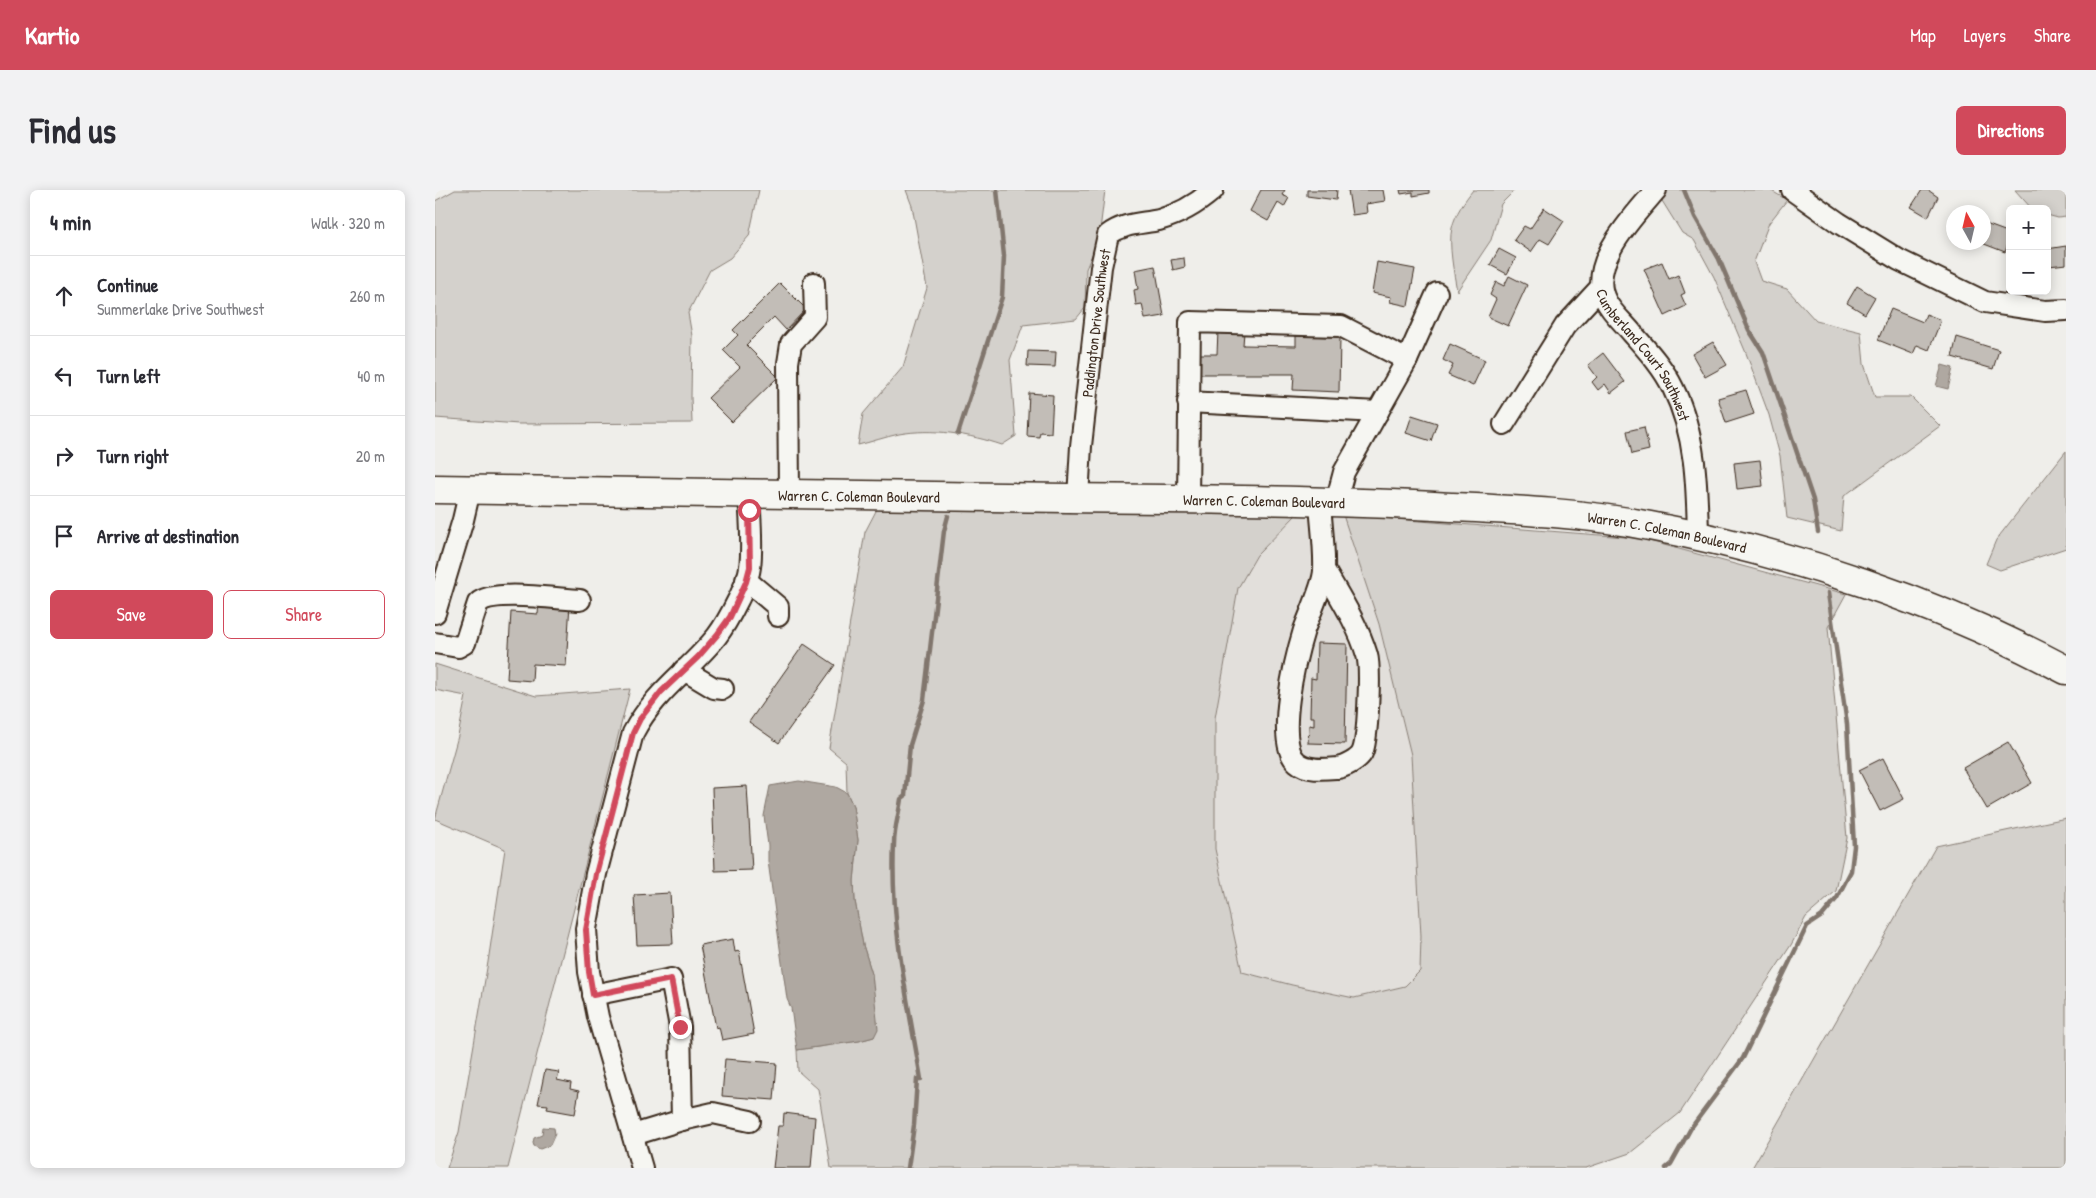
<!DOCTYPE html>
<meta charset="utf-8">
<style>
body{margin:0;font-family:"Patrick Hand",sans-serif;background:#f2f2f3;color:#2b2b33}
.controls{position:absolute;right:15px;top:15px;display:grid;overflow:hidden;border-radius:8px;box-shadow:0 2px 12px #0003}
.controls button{width:45px;height:45px;display:grid;place-items:center;padding:0;border:0;border-bottom:1px solid #e1e1e2;background:#fff;color:#2b2b33;font:25px sans-serif}
.compass{position:absolute;left:1511px;top:15px;width:45px;height:45px;border-radius:50%;background:#fff;box-shadow:0 2px 12px #0003;rotate:352deg}
.stop{position:absolute;width:15px;height:15px;margin:-11px;border:4px solid #d1495b;border-radius:50%;background:#fff}
.stop.end{background:#d1495b;border-color:#fff;box-shadow:0 1px 5px #0008}
.list{margin:0;padding:0;list-style:none}
h2{display:flex;justify-content:space-between;align-items:center;height:65px;margin:0;padding:0 20px;font-size:21px}
h2 small{font-size:16px;font-weight:400;color:#7c7c81}
.list li{display:grid;grid-template-columns:32px 1fr auto;gap:15px;align-items:center;box-sizing:border-box;height:80px;padding:0 20px;border-top:1px solid #e1e1e2}
.list b{display:block;font-size:19px;white-space:nowrap}
.list p{margin:0;font-size:16px;white-space:nowrap;color:#7c7c81}
.list em{font-size:16px;font-style:normal;color:#7c7c81}
.actions{display:flex;gap:10px;padding:15px 20px}
.actions a{flex:1;padding:11px 0;border:1px solid #d1495b;border-radius:8px;text-align:center;font-size:18px;color:#d1495b}
.actions .main{background:#d1495b;color:#fff}
.icon{flex:none;width:28px;height:28px;fill:none;stroke:currentColor;stroke-width:2;stroke-linecap:round;stroke-linejoin:round}
.map{position:relative;flex:none;width:1631px;height:978px;overflow:hidden;border-radius:8px}
header{display:flex;align-items:center;gap:30px;box-sizing:border-box;height:70px;padding:0 25px;background:#d1495b;color:#fff}
header strong{font-size:24px}
nav{display:flex;gap:28px;margin-inline-start:auto;font-size:18px}
.intro{display:flex;align-items:center;justify-content:space-between;box-sizing:border-box;height:120px;padding:0 30px}
h1{margin:0;font-size:35px}
.button{padding:12px 22px;border-radius:8px;background:#d1495b;color:#fff;font-size:18px;font-weight:700}
main{display:flex;gap:30px;padding:0 30px}
aside{flex:1;background:#fff;border-radius:8px;box-shadow:0 2px 12px #0003}
.map>svg:first-child{display:block}
.built{fill:#e2dfdb}
.green{fill:#d4d1cc;stroke:#887e75}
.water{fill:#afa8a1;stroke:#81766d}
.lines{fill:none;stroke-linecap:round;stroke-linejoin:round}
.stream{stroke:#81766d;stroke-width:4.5}
.building{fill:#c2bdb7;stroke:#3b2a1e}
.minor-casing{stroke:#3b2a1e;stroke-width:24}
.highway-casing{stroke:#3b2a1e;stroke-width:31}
.minor{stroke:#f6f6f2;stroke-width:20}
.highway{stroke:#f6f6f2;stroke-width:28}
.route{stroke:#d1495b;stroke-width:6}
.labels{text-anchor:middle;dominant-baseline:central;stroke-width:4;stroke-linejoin:round;paint-order:stroke}
.street-label{font-size:15px;fill:#3b2a1e;stroke:#f6f6f2}
</style>
<header>
<strong>Kartio</strong>
<nav><a>Map</a><a>Layers</a><a>Share</a></nav>
</header>
<div class="intro"><h1>Find us</h1><a class="button">Directions</a></div>
<main>
<aside>
<h2>4 min<small>Walk · 320 m</small></h2>
<ul class="list">
<li><svg class="icon" aria-label="ahead" viewBox="0 0 24 24"><path d="M12 20V5M6 11l6-6 6 6"/></svg><div><b>Continue</b><p>Summerlake Drive Southwest</p></div><em>260 m</em></li>
<li><svg class="icon" aria-label="left" viewBox="0 0 24 24"><path d="M17 20v-9H6M10 6l-5 5 5 5"/></svg><div><b>Turn left</b></div><em>40 m</em></li>
<li><svg class="icon" aria-label="right" viewBox="0 0 24 24"><path d="M7 20v-9h11M14 6l5 5-5 5"/></svg><div><b>Turn right</b></div><em>20 m</em></li>
<li><svg class="icon" aria-label="arrive" viewBox="0 0 24 24"><path d="M6 21V4h12l-3 4 3 4H6"/></svg><div><b>Arrive at destination</b></div></li>
</ul>
<div class="actions"><a class="main">Save</a><a>Share</a></div>
</aside>
<div class="map">
<svg width="1631" height="978" viewBox="0 0 1631 978">
<rect width="100%" height="100%" fill="#efeeea"/>
<filter id="ink" filterUnits="userSpaceOnUse"><feTurbulence type="fractalNoise" baseFrequency=".02" numOctaves="2"/><feDisplacementMap in="SourceGraphic" scale="10" xChannelSelector="R" yChannelSelector="G"/><feConvolveMatrix kernelMatrix="1 2 1 2 8 2 1 2 1" color-interpolation-filters="sRGB"/></filter>
<g filter="url(#ink)">
<polygon class="built" points="863,323 908,325 944,434 976,565 986,746 985,781 970,796 919,808 857,795 807,782 780,659 780,528 803,398 822,365"/>
<g class="green">
<polygon points="20,0 324,0 314,46 295,68 275,80 253,123 257,146 256,207 257,233 84,234 0,228 0,11"/>
<path d="M471,0h199l-6,48 -13,31 -1,39 -9,11 -53,6 -13,35 6,76 -14,9c-33,-11 -69,-17 -103,-11 -14,3 -28,8 -41,11l5,-31 40,-47 24,-79 -15,-82z"/>
<path d="M1038,0h42l-14,14 -10,36 -34,51c-3,-17 -9,-47 -5,-63 3,-14 13,-28 21,-38z"/>
<polygon points="1230,0 1335,0 1352,10 1334,33 1319,72 1326,91 1352,99 1381,131 1426,142 1429,174 1440,207 1476,207 1505,236 1409,306 1406,341 1352,328 1345,266 1334,225 1311,163 1279,87 1259,50 1247,43 1224,6"/>
<polygon points="1580,0 1631,0 1631,27 1623,28 1612,25 1612,19 1597,19"/>
<polygon points="1631,261 1631,358 1565,380 1551,374 1561,350"/>
<polygon points="442,319 863,323 822,365 803,398 780,528 780,659 807,782 857,795 919,808 970,796 985,781 986,746 976,565 944,434 908,325 1203,348 1411,404 1393,437 1412,648 1401,701 1371,727 1356,755 1245,923 1195,963 1151,978 396,978 383,899 363,881 362,860 424,851 439,847 437,784 428,755 420,711 419,691 423,650 418,616 412,603 411,572 394,558 430,342"/>
<polygon points="0,474 101,506 195,499 73,978 12,978 24,942 53,772 70,659 0,629 23,546 31,506 0,500"/>
<polygon points="1631,628 1631,978 1317,978 1501,656"/>
</g>
<g class="water">
<polygon points="1507,175 1518,178 1513,199 1501,196"/>
<polygon points="364,591 401,597 412,603 418,616 423,650 419,691 420,711 428,755 437,784 443,839 439,847 424,851 362,860 356,818 352,809 333,671 333,655 329,626 335,596"/>
<polygon points="108,937 119,938 120,944 115,955 105,959 99,956 98,953 99,948 107,945"/>
</g>
<g class="lines">
<g class="stream">
<polyline points="1249,0 1260,27 1284,69 1314,140 1328,162 1378,310 1383,342"/>
<polyline points="523,244 567,107 569,66 562,0"/>
<path d="M473,978l6,-43 3,-46h4c-13,-77 -31,-156 -27,-235 0,-15 5,-30 7,-45l4,-3 5,-51 14,-45 20,-169 4,-15"/>
<polyline points="1231,978 1236,974 1256,938 1308,868 1372,736 1387,726 1402,708 1416,681 1419,656 1412,534 1393,403"/>
</g>
</g>
<g class="building">
<polygon points="826,0 850,0 847,5 854,8 849,17 843,13 833,31 815,21"/>
<polygon points="872,0 902,0 901,10 872,6"/>
<polygon points="913,0 948,0 950,11 931,14 932,23 917,25"/>
<polygon points="965,0 994,0 994,3 978,6 978,2 966,4"/>
<polygon points="1487,0 1493,0 1503,7 1493,27 1476,17"/>
<polygon points="1109,18 1129,31 1114,54 1105,49 1096,62 1079,50 1089,36 1095,39"/>
<polygon points="1548,33 1575,43 1575,49 1570,62 1544,52 1548,52"/>
<polygon points="1631,56 1631,74 1614,76 1612,59"/>
<polygon points="1064,59 1081,68 1072,84 1055,75"/>
<polygon points="749,68 750,77 738,80 736,70"/>
<polygon points="942,72 980,79 973,116 955,112 956,107 937,103"/>
<polygon points="1227,72 1234,89 1243,85 1250,103 1246,105 1251,116 1230,126 1209,79"/>
<polygon points="720,76 729,126 710,129 707,114 701,115 699,100 703,99 700,80"/>
<polygon points="1074,86 1092,95 1073,136 1053,127 1061,109 1055,105 1061,92 1069,96"/>
<polygon points="345,93 371,119 351,140 339,127 311,155 343,187 297,232 273,208 305,177 288,160 303,145 298,140"/>
<polygon points="1422,96 1440,107 1430,124 1412,113"/>
<polygon points="1456,119 1488,132 1491,124 1506,130 1494,160 1482,155 1478,164 1443,150"/>
<polygon points="783,141 809,142 808,155 861,156 861,146 905,147 904,202 858,200 859,184 761,184 761,164 782,164"/>
<polygon points="1522,147 1564,160 1558,179 1517,167"/>
<polygon points="1278,152 1292,175 1270,187 1257,164"/>
<polygon points="1015,154 1050,170 1038,196 1013,185 1018,175 1008,170"/>
<polygon points="593,161 621,162 620,177 592,176"/>
<polygon points="1168,163 1190,192 1176,203 1170,194 1163,200 1157,192 1162,187 1153,175"/>
<polygon points="1311,200 1319,224 1291,233 1283,208"/>
<polygon points="594,203 618,205 616,243 605,242 604,247 592,246"/>
<polygon points="977,225 1002,233 996,251 971,243"/>
<polygon points="1209,237 1214,260 1197,264 1192,241"/>
<polygon points="1325,270 1328,296 1302,299 1299,273"/>
<polygon points="104,412 135,414 131,476 98,474 97,491 72,489 76,422 103,424"/>
<polygon points="882,453 912,454 910,554 873,553 874,535 879,536 879,527 875,527 876,488 881,489"/>
<polygon points="369,454 400,475 344,553 314,532"/>
<polygon points="1573,552 1597,593 1552,619 1528,578"/>
<polygon points="1448,568 1469,609 1445,621 1424,580"/>
<polygon points="312,596 317,680 280,681 277,598"/>
<polygon points="235,703 238,754 202,755 199,705"/>
<polygon points="298,749 300,762 304,761 319,844 287,850 284,837 281,838 265,755"/>
<polygon points="290,869 342,873 339,910 287,906"/>
<polygon points="110,880 124,882 122,890 136,893 135,899 144,901 140,924 112,919 113,915 103,914"/>
<polygon points="349,923 380,927 376,978 338,978 343,936 348,936"/>
</g>
<g class="lines">
<g class="minor-casing">
<g id="minor">
<path id="s1" d="M1221,0c-22,26 -70,74 -50,111 6,12 18,22 26,32 15,17 31,34 41,55 23,46 24,98 25,148"/>
<polyline points="1357,0 1404,33 1464,70 1550,112 1610,121 1631,120"/>
<polyline points="753,212 943,222"/>
<polyline points="1069,234 1130,136 1166,97"/>
<polyline points="354,305 353,173 356,154 380,127 379,93"/>
<path id="s2" d="M643,308l3,-52 20,-179 7,-32c16,-12 32,-11 51,-15 21,-6 38,-16 54,-30"/>
<polyline points="753,309 755,132 906,136 972,170"/>
<path d="M885,312c1,22 5,45 4,68 0,13 -15,46 -20,60 -8,26 -30,113 -7,132 10,9 28,7 40,6 8,-1 21,-8 25,-15 6,-12 9,-85 5,-98 -9,-30 -26,-56 -42,-84"/>
<polyline points="901,312 909,282 972,170 1002,103"/>
<polyline points="311,390 343,417 343,426"/>
<polyline points="0,423 28,330 35,300"/>
<path d="M0,453l23,4 7,-4 13,-40c15,-14 79,-4 102,-3"/>
<polyline points="249,480 279,498 288,499"/>
<polyline points="158,805 236,789 245,837 247,930 198,945"/>
<polyline points="247,930 278,923 315,931"/>
<path d="M207,978l-44,-151 -9,-45 -3,-43 10,-55 37,-141c22,-42 56,-62 84,-97 10,-13 16,-26 23,-40 4,-9 9,-19 10,-29 3,-21 0,-51 -1,-73"/>
</g>
</g>
<g class="highway-casing">
<g id="highway">
<path id="s3" d="M0,299c211,4 422,7 633,9 128,1 256,2 383,9 66,3 134,6 199,19 142,27 288,76 416,144"/>
</g>
</g>
<use href="#minor" class="minor"/>
<use href="#highway" class="highway"/>
</g>
</g>
<g class="lines" filter="url(#ink)">
<polyline class="route" points="245,837 236,789 158,805 154,782 151,740 161,684 198,543 205,529 226,502 263,467 282,445 295,427 311,392 315,377 314,320"/>
</g>
<g class="labels">
<g class="street-label">
<text stroke="none"><textPath href="#s2" startOffset="176">Paddington Drive Southwest</textPath></text>
<text stroke="none"><textPath href="#s1" startOffset="195">Cumberland Court Southwest</textPath></text>
<text stroke="none"><textPath href="#s3" startOffset="424">Warren C. Coleman Boulevard</textPath></text>
<text stroke="none"><textPath href="#s3" startOffset="829">Warren C. Coleman Boulevard</textPath></text>
<text stroke="none"><textPath href="#s3" startOffset="1234">Warren C. Coleman Boulevard</textPath></text>
</g>
</g>
</svg>
<div class="controls">
<button>+</button>
<button>−</button>
</div>
<svg class="compass" viewBox="-18 -18 36 36"><path d="M0-13l5 13h-10z" fill="#e53935"/><path d="M0 13l5-13h-10z" fill="#7c7c81"/></svg>
<div class="stop" style="left:314px;top:320px"></div>
<div class="stop end" style="left:245px;top:837px"></div>
</div>
</main>
